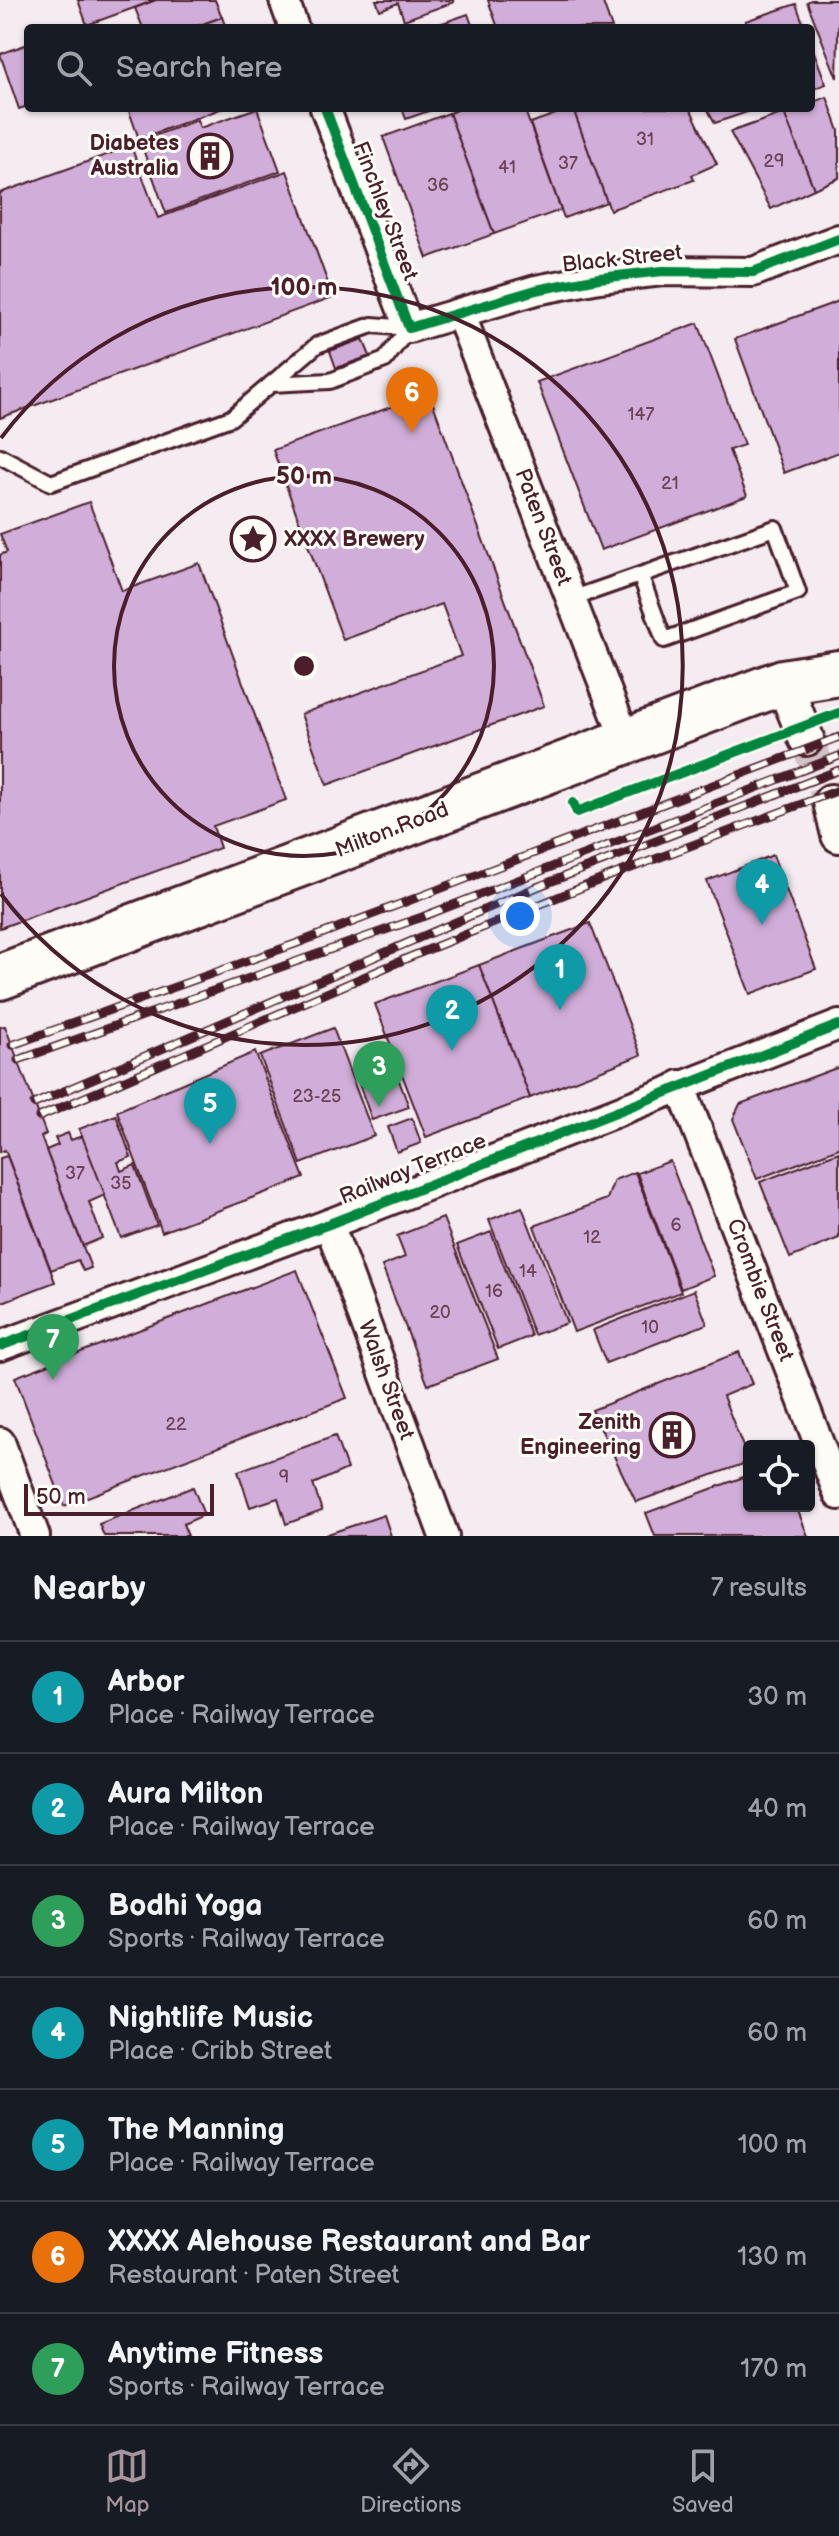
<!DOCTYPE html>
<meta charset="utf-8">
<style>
body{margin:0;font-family:"Balsamiq Sans",sans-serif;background:#242831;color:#f1f3f6}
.controls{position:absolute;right:24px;bottom:24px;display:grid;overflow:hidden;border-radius:8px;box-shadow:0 2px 6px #0004}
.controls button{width:72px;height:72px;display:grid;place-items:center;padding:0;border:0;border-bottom:2px solid #363941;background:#171b24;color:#f1f3f6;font:40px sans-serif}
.scale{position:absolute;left:24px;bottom:20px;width:190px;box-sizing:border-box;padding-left:8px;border:4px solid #4a1f2b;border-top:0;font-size:22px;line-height:28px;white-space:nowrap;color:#4a1f2b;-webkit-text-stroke:6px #fdfcf7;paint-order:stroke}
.you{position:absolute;left:520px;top:916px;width:28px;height:28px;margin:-20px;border:6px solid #fff;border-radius:50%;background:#1a73e8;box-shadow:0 0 0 12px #1a73e833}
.badge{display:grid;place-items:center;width:52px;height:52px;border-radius:50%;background:#a6949b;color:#fff;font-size:26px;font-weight:700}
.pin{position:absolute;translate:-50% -66px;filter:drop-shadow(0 2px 4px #0008)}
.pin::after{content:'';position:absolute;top:42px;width:28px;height:24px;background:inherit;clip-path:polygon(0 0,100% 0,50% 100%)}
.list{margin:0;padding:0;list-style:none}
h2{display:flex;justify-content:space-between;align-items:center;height:104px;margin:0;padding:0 32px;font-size:34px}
h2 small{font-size:26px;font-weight:400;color:#9ea1a6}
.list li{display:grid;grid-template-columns:52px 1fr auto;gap:24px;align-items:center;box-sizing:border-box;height:112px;padding:0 32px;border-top:2px solid #363941}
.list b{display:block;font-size:30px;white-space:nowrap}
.list p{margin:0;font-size:26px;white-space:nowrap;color:#9ea1a6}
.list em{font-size:26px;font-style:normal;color:#9ea1a6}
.icon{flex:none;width:44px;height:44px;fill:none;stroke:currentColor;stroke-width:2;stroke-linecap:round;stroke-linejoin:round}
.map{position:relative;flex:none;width:839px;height:1536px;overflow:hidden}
.search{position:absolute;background:#171b24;box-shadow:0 2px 6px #0004;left:24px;right:24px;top:24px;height:88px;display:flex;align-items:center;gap:20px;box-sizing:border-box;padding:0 28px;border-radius:8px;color:#9ea1a6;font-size:30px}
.sheet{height:888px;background:#171b24}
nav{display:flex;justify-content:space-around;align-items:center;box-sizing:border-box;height:112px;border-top:2px solid #363941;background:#171b24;font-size:22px;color:#9ea1a6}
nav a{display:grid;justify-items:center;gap:4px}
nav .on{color:#a6949b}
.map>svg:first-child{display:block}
.building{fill:#d1aed9;stroke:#4a1f2b;stroke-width:2}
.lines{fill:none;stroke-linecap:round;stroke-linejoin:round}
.tertiary-tunnel{stroke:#d2c3c9;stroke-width:34;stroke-dasharray:34 17;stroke-linecap:butt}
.service-casing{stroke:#4a1f2b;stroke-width:20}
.minor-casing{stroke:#4a1f2b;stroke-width:34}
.tertiary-casing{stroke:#4a1f2b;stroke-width:40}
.primary-casing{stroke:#4a1f2b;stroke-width:50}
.service{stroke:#fdfcf7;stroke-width:14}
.minor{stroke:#fdfcf7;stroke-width:28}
.tertiary{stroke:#fdfcf7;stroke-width:34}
.primary{stroke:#fdfcf7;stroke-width:44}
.rail-casing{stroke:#4a1f2b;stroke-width:9}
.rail{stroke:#fdfcf7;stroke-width:6;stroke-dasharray:18;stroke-linecap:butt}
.cycleway-casing{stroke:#fdfcf7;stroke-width:15}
.cycleway{stroke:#00873e;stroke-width:10}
.ring{fill:none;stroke:#4a1f2b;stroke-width:4}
.labels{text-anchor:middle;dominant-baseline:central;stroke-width:6;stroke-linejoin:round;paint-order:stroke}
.number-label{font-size:18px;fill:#6c4356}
.poi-label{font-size:22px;font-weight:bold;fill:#4a1f2b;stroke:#fdfcf7;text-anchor:end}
.street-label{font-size:22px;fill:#4a1f2b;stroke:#fdfcf7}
.centre{fill:#4a1f2b;stroke:#fdfcf7;stroke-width:4}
.ring-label{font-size:24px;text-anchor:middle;font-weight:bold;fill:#4a1f2b;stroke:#fdfcf7;stroke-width:6;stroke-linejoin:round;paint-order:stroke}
</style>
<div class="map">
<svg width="839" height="1536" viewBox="0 0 839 1536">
<rect width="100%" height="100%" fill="#f4ecf1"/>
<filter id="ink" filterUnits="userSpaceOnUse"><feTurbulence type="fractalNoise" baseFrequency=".0125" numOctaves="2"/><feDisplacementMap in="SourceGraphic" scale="16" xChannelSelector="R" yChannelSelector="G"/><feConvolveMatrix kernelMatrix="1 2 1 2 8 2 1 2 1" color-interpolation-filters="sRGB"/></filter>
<g filter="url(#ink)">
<g class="building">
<polygon points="78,0 156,0 87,25"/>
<polygon points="156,0 215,0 222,17 192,28 143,28 135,8"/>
<polygon points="376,0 453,0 454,2 404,20 398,3 380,10"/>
<polygon points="488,0 602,0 612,28 498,28"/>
<polygon points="811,0 839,0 837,78 807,2"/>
<polygon points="796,4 805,28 748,28 745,21"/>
<polygon points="468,14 473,28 428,28"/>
<polygon points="222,17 226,28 192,28"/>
<polygon points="28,44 28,106 19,109 0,54"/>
<polygon points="811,44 826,84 811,90"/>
<polygon points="827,97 839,131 839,178 814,189 784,113 811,108 811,103"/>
<polygon points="128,108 223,108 139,139"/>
<polygon points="257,108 280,171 166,213 140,141 197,120 200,128"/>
<polygon points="402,108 437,108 406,119"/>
<polygon points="462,108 524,108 561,210 494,234 449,113"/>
<polygon points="573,108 607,202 564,218 530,123"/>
<polygon points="593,108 690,108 717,164 692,175 694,180 610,210 575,114"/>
<polygon points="707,108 759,108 715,123"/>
<polygon points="449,113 494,234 427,258 383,137"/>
<polygon points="784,113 814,189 771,209 730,132"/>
<polygon points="131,146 158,218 287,171 333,297 0,418 0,193"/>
<polygon points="839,301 839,452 784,473 735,339"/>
<polygon points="698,323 744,445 729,450 747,496 601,550 537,382"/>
<polygon points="363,339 370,356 336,368 330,351"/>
<polygon points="429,393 544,706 327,785 301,714 461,656 442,604 343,640 273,450"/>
<polygon points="89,502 122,591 199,563 286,800 213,826 220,848 0,928 0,555 7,552 0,534"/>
<polygon points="773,855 816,969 750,994 707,881"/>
<polygon points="590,923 641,1055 530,1098 479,965"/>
<polygon points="479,965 530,1098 426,1137 375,1004"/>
<polygon points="5,1026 46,1134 41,1137 91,1268 83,1271 78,1260 51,1270 5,1150 0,1152 0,1027"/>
<polygon points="333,1028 374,1136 301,1164 260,1056"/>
<polygon points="255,1052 304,1178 162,1232 117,1111"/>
<polygon points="390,1057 409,1107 372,1120 354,1070"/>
<polygon points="839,1067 839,1148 757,1179 733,1119 740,1104"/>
<polygon points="116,1115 131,1157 118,1162 121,1171 135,1165 157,1225 121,1238 79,1129"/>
<polygon points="412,1118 421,1143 397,1152 388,1127"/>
<polygon points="68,1133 71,1140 82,1136 105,1195 89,1202 102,1238 83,1246 46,1150 58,1145 55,1138"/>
<polygon points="839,1152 839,1238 790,1258 760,1182"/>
<polygon points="7,1156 55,1282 0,1303 0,1158"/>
<polygon points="670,1161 714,1276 681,1289 637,1173"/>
<polygon points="635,1172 681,1292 574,1332 534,1226 607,1199 614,1180"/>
<polygon points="522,1207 567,1323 534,1335 489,1220"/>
<polygon points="443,1218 498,1359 428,1385 382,1266 405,1257 397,1236"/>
<polygon points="491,1232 531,1336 498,1349 457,1245"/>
<polygon points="297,1270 347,1398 64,1506 15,1377"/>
<polygon points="694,1290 707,1324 606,1363 593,1330"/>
<polygon points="739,1352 752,1384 723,1396 749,1462 636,1502 592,1410"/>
<polygon points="335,1436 347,1469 313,1484 322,1511 286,1524 278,1498 250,1507 238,1471"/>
<polygon points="749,1475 749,1506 796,1506 808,1536 655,1536 646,1513"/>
<polygon points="193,1487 204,1515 183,1524 188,1536 104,1536 99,1524"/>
<polygon points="384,1515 391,1536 322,1536"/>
</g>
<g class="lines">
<polyline class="tertiary-tunnel" points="806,738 831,802"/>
<g class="service-casing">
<g id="service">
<polyline points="271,384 330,381 385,360 409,328"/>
<polyline points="0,456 51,483 231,418 317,345 372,325 409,328"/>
<polyline points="571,599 775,528 798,592 664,640 641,577"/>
</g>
</g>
<g class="minor-casing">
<g id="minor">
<polyline points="284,0 294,28"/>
<polyline points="325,108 409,328 536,290 599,278 663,271 753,272 839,239"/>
<polyline points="460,313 626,741"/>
<polyline points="680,1085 839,1495"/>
<polyline points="329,1224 444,1536"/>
<polyline points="0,1346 329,1224 839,1025"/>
<polyline points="0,1442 35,1536"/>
</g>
</g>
<g class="tertiary-casing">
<g id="tertiary">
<polyline points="783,682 806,738"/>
<polyline points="831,802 839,835"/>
</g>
</g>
<g class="primary-casing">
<polyline id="primary" points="0,977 783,682 839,673"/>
</g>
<use href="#service" class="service"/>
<use href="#minor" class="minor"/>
<use href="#tertiary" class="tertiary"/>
<use href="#primary" class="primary"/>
<g class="rail-casing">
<g id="rail">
<polyline points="12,1045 295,944 839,737"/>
<polyline points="18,1060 422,917 839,756"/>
<polyline points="34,1104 537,887 839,770"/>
<polyline points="39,1117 410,957 610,876 839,790"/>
</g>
</g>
<use href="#rail" class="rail"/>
<g class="cycleway-casing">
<g id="cycleway">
<polyline points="325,108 409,328 536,290 599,278 663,271 753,272 839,239"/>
<polyline points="573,803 577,812 839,713"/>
<polyline points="0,1346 329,1224 839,1025"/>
</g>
</g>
<use href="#cycleway" class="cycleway"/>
</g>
</g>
<g class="ring">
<circle cx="304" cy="666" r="190"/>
<path d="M1 438A379 379 0 1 1 1 894"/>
</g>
<defs>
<g id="building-ring" transform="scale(2.3)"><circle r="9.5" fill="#fdfcf7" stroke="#4a1f2b" stroke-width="1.5"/><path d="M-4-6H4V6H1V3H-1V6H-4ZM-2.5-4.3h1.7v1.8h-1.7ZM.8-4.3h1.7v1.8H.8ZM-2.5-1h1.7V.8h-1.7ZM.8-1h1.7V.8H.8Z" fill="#4a1f2b"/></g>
<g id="sight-ring" transform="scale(2.3)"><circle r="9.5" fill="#fdfcf7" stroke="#4a1f2b" stroke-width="1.5"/><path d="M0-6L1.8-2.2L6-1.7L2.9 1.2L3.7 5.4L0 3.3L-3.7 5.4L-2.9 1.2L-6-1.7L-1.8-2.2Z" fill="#4a1f2b"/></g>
</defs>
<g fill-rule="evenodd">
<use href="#building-ring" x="210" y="156"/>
<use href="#sight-ring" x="253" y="539"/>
<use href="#building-ring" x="672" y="1435"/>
</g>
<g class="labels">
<g class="number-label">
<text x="645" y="139">31</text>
<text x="774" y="161">29</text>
<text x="568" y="163">37</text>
<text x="507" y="167">41</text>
<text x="438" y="185">36</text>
<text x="641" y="414">147</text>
<text x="670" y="483">21</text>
<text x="317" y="1096">23-25</text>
<text x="75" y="1173">37</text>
<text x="121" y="1183">35</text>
<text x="676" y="1225">6</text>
<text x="592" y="1237">12</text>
<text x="528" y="1271">14</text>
<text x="494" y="1291">16</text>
<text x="440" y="1312">20</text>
<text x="650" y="1327">10</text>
<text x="176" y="1424">22</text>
<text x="284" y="1477">9</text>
</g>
<g class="poi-label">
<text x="179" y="143">Diabetes<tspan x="179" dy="25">Australia</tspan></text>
<text x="284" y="539" text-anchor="start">XXXX Brewery</text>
<text x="641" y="1422">Zenith<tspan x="641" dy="25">Engineering</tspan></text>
</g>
<g class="street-label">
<text transform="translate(385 211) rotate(69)">Finchley Street</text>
<text transform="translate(622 259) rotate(-6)">Black Street</text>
<text transform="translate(543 527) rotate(69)">Paten Street</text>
<text transform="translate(392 830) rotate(-21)">Milton Road</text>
<text transform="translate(413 1169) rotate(-22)">Railway Terrace</text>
<text transform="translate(760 1290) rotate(69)">Crombie Street</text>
<text transform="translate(386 1380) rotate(70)">Walsh Street</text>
</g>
</g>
<circle cx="304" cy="666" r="12" class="centre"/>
<g class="ring-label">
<text x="304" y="295">100 m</text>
<text x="304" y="484">50 m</text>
</g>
</svg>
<div class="controls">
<button><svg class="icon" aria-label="locate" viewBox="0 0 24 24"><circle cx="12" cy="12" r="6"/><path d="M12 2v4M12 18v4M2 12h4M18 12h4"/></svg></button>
</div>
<div class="scale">50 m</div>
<div class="you"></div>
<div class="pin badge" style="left:560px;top:1010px;background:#0f9aa8">1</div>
<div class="pin badge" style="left:452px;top:1051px;background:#0f9aa8">2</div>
<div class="pin badge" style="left:379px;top:1107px;background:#2e9e5b">3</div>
<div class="pin badge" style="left:762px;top:925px;background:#0f9aa8">4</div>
<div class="pin badge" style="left:210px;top:1144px;background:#0f9aa8">5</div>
<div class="pin badge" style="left:412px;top:433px;background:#e8710a">6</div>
<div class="pin badge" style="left:53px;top:1380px;background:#2e9e5b">7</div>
<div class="search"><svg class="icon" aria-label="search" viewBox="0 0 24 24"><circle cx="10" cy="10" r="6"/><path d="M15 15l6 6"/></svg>Search here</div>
</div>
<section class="sheet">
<h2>Nearby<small>7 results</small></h2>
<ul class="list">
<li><span class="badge" style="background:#0f9aa8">1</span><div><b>Arbor</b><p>Place · Railway Terrace</p></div><em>30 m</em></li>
<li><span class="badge" style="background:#0f9aa8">2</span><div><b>Aura Milton</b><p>Place · Railway Terrace</p></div><em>40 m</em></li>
<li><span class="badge" style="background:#2e9e5b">3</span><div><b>Bodhi Yoga</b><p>Sports · Railway Terrace</p></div><em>60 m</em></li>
<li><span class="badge" style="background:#0f9aa8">4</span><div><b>Nightlife Music</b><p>Place · Cribb Street</p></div><em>60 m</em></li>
<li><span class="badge" style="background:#0f9aa8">5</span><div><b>The Manning</b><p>Place · Railway Terrace</p></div><em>100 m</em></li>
<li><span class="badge" style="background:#e8710a">6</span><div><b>XXXX Alehouse Restaurant and Bar</b><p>Restaurant · Paten Street</p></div><em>130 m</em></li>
<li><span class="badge" style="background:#2e9e5b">7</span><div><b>Anytime Fitness</b><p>Sports · Railway Terrace</p></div><em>170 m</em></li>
</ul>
</section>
<nav>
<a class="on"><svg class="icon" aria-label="map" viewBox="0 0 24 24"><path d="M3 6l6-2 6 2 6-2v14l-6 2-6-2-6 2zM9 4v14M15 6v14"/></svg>Map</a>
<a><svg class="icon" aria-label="directions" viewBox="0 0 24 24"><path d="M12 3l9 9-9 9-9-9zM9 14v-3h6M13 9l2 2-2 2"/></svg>Directions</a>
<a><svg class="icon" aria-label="saved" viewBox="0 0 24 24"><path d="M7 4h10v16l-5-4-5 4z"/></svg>Saved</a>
</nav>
